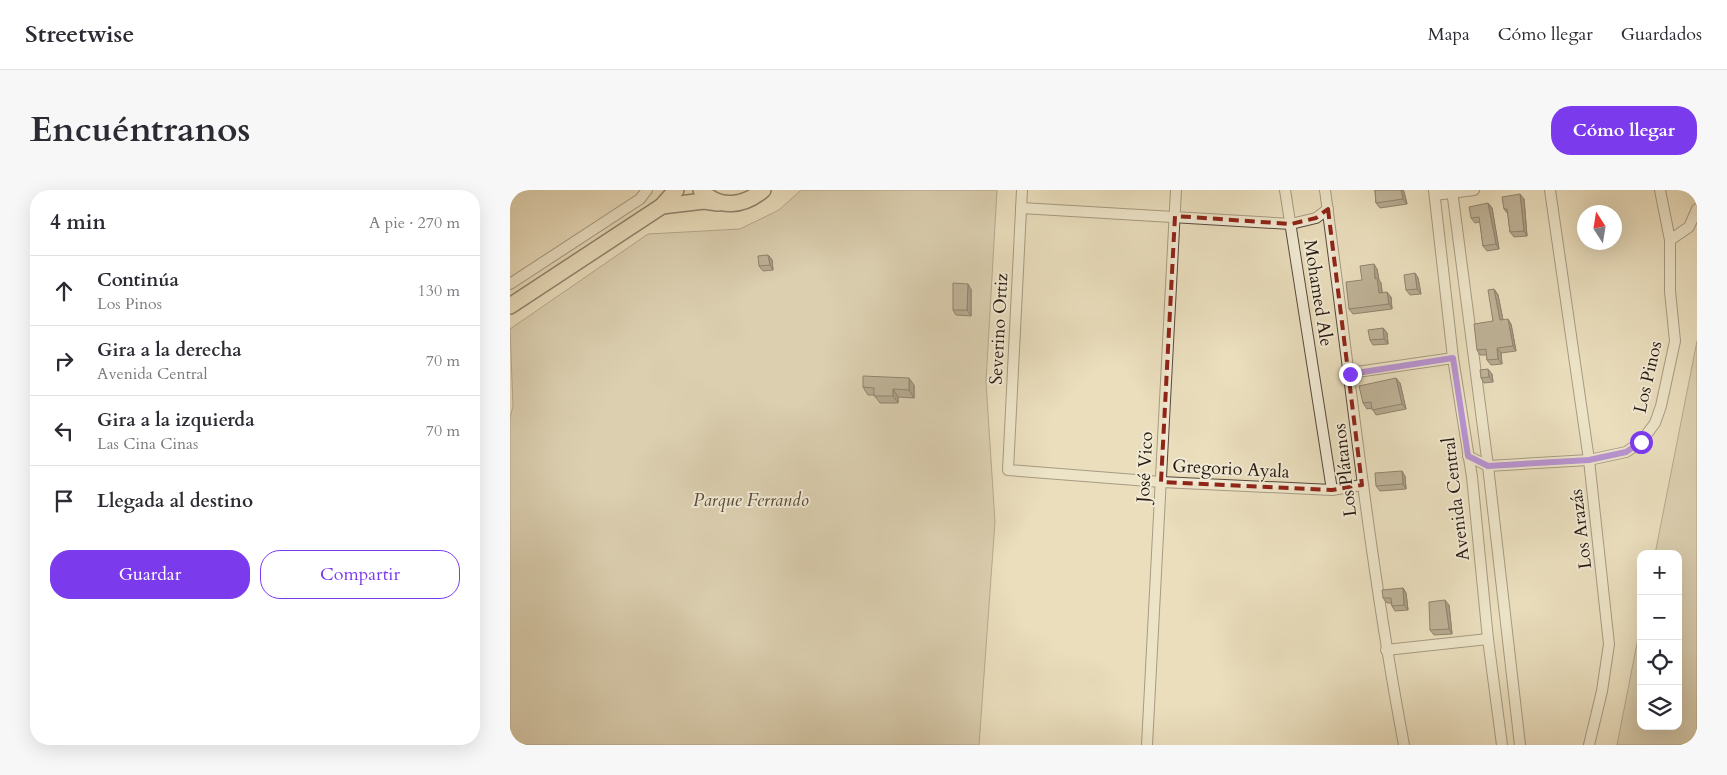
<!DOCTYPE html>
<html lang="es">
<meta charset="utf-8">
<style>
body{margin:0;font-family:Cardo,serif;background:#f7f7f7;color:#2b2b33}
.controls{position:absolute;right:15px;bottom:15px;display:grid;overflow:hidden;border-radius:10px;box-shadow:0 5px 20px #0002}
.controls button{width:45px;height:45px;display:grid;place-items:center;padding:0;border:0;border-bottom:1px solid #e1e1e2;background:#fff;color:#2b2b33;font:25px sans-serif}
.compass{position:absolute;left:1067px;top:15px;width:45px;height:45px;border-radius:50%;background:#fff;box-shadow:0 5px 20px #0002;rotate:348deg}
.stop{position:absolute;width:15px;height:15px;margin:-11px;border:4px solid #7c3aed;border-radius:50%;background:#fff}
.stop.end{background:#7c3aed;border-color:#fff;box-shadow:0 1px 5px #0008}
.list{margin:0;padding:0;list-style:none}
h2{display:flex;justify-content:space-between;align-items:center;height:65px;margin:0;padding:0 20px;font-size:21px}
h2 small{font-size:16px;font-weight:400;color:#7c7c81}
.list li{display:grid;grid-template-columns:32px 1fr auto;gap:15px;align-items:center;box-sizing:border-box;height:70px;padding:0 20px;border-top:1px solid #e1e1e2}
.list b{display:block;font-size:19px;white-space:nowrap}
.list p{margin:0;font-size:16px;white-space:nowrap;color:#7c7c81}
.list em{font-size:16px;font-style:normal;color:#7c7c81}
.actions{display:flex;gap:10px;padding:15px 20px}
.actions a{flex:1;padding:11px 0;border:1px solid #7c3aed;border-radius:20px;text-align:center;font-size:18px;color:#7c3aed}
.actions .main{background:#7c3aed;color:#fff}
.icon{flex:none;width:28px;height:28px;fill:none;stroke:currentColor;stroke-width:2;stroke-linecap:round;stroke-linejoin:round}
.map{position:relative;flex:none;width:1187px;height:555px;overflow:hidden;border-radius:20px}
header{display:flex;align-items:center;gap:30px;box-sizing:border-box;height:70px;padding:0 25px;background:#fff;border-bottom:1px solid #e1e1e2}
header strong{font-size:24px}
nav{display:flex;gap:28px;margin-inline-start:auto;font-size:18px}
.intro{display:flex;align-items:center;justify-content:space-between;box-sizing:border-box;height:120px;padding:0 30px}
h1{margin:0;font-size:35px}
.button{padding:12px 22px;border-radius:20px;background:#7c3aed;color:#fff;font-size:18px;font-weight:700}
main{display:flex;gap:30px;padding:0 30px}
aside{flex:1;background:#fff;border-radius:20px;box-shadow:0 5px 20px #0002}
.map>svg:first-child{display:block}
.green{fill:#c9bca0;stroke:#786a58}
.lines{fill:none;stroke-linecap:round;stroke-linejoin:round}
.street-casing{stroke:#57493b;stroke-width:12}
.primary-casing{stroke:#261710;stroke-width:18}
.street{stroke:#f1ead4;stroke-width:10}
.primary{stroke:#eadebd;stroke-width:15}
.wall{fill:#786c5b;stroke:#261710}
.shaded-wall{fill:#62584a;stroke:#261710}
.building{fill:#8c7e6a;stroke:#261710}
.route{stroke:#7c3aed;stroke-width:6}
.marked{fill:none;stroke:#8f2418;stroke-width:4;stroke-dasharray:10 6;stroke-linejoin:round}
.labels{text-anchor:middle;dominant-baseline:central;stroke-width:4;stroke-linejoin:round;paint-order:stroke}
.street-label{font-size:18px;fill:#261710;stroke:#f1ead4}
.park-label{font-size:18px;font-style:italic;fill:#57493b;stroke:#f1ead4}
</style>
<header>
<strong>Streetwise</strong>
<nav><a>Mapa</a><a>Cómo llegar</a><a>Guardados</a></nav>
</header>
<div class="intro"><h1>Encuéntranos</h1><a class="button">Cómo llegar</a></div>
<main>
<aside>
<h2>4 min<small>A pie · 270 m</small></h2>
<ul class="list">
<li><svg class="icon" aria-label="ahead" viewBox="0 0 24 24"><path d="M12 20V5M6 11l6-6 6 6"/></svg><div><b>Continúa</b><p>Los Pinos</p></div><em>130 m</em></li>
<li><svg class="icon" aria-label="right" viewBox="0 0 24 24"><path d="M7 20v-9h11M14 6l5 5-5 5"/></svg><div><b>Gira a la derecha</b><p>Avenida Central</p></div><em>70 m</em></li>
<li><svg class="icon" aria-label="left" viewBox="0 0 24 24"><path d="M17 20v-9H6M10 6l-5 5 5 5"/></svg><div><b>Gira a la izquierda</b><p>Las Cina Cinas</p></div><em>70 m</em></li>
<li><svg class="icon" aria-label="arrive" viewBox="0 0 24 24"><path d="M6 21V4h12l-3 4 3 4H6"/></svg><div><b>Llegada al destino</b></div></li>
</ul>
<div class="actions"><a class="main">Guardar</a><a>Compartir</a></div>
</aside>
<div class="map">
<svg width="1187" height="555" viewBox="0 0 1187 555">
<rect width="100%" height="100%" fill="#eadebd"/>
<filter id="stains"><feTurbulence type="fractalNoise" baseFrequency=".004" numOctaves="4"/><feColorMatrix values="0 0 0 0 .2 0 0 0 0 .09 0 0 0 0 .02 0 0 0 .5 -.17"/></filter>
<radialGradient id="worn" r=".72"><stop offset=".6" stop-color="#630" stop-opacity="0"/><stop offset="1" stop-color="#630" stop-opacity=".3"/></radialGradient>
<g class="green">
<polygon points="291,0 487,0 476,192 485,332 469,555 0,555 0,228 3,216 0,139 138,44 230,39 269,20"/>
<polygon points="1187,151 1187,555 1107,555 1131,433 1131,536 1168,536 1168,364 1145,364"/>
</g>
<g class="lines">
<g class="street-casing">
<g id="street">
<polyline points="512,0 498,280 651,292 822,300 852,295"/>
<polyline points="775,0 822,300"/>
<path d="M815,0c25,185 44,371 79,555"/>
<polyline points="924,0 943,168 962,287 978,449 992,555"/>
<polyline points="942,0 978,276 1010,555"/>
<polyline points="1040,0 1079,270 1099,454 1092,501 1079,555"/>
<polyline points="1150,0 1160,50"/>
<polyline points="925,5 964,0"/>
<polyline points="511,18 781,34 806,28 818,19"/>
<polyline points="0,94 130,9 137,0"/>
<polyline points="840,183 943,168"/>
<polyline points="958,266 978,276 1079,270 1116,262 1131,252 1145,233 1151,216 1165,151 1160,101 1160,50 1179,37 1187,19"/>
<polyline points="876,460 978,449"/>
<polyline points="637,555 666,0"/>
</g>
</g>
<g class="primary-casing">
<g id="primary">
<path d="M191,0c18,20 43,16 62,0"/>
<polyline points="152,16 194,11 208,13"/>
<polyline points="0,116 152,16 166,0"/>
</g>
</g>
<use href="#street" class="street"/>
<use href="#primary" class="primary"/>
</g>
<g class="wall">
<polygon points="865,0 893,0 894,2 897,14 870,18 866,13"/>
<polygon points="1014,9 1017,46 1004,47 1000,42 998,24 994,19"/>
<polygon points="978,13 982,18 989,59 977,61 973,56 970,32 965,33 961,28"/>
<polygon points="258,65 262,70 263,80 253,81 249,76"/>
<polygon points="867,79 869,90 871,93 872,103 881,107 882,119 843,124 839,119 852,90"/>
<polygon points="905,83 908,88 911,104 900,105 896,100"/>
<polygon points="461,99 461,126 446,125 443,120"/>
<polygon points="984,99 988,105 993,130 1001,134 1006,161 991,163 992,174 981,175 977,170 977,165 970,165 967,160 983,131"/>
<polygon points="873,138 877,143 878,154 863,155 860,150"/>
<polygon points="982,184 983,192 974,193 971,188"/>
<polygon points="890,193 896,219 866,225 862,218 857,219 853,213"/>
<polygon points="404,195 404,208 388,207 388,213 370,213 364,205 358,205 353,197"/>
<polygon points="895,286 896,299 870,301 866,296"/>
<polygon points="893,398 896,403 898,420 885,421 882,416 881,413 877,413 873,408"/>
<polygon points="939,415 942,444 924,445 920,440"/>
</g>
<g class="shaded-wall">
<polygon points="891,0 893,0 894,2 897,14 893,9"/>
<polygon points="1010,4 1014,9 1017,46 1014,41"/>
<polygon points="978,13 982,18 989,59 986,54"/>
<polygon points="258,65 262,70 263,80 260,75"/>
<polygon points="864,74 867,79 869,90 871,93 873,108 869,103 865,89"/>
<polygon points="905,83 908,88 911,104 907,99"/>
<polygon points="458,94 461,99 461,126 457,120"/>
<polygon points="984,99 988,105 994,135 990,130"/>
<polygon points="877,102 881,107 882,119 879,114"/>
<polygon points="998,129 1001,134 1006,161 1003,156"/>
<polygon points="873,138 877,143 878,154 874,149"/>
<polygon points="987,158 991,163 992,174 988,169"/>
<polygon points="978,179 982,184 983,192 979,187"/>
<polygon points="399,188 404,195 404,208 399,200"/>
<polygon points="886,188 890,193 896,219 892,214"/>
<polygon points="383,199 388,207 388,213 383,206"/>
<polygon points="892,281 895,286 896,299 893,294"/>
<polygon points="893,398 896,403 898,420 894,415"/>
<polygon points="935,410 939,415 942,444 939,439"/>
</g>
<g class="building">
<polygon points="865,0 891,0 893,9 866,13"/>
<polygon points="1010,4 1014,41 1000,42 997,19 994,19 992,7"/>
<polygon points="978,13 986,54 973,56 969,27 961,28 959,17"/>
<polygon points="258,65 260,75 249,76 248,66"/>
<polygon points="864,74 865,89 867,88 869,103 877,102 879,114 839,119 836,92 852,90 850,76"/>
<polygon points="905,83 907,99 896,100 894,85"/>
<polygon points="443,93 458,94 457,120 443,120"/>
<polygon points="984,99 990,130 998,129 1003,156 987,158 988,169 977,170 976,159 967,160 964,134 983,131 978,100"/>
<polygon points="873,138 874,149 860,150 858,140"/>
<polygon points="978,179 979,187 971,188 970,180"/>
<polygon points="353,186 399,188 399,200 383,199 383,206 364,206 364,198 353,197"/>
<polygon points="886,188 892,214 862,220 861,212 853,213 849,196"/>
<polygon points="892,281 893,294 866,296 865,283"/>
<polygon points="893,398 894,415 882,416 881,408 873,408 872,400"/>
<polygon points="935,410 939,439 920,440 919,412"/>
</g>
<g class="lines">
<polyline class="route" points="840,184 943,168 958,266 978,276 1079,270 1116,262 1131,252"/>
</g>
<path d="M0 0H1187V555H0ZM818,19l34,276 -30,5 -171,-8 14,-266 116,8 25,-6z" fill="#eadebd" fill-opacity=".55" fill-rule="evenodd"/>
<path class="marked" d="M818,19l34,276 -30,5 -171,-8 14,-266 116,8 25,-6z"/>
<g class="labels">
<g class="street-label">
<text transform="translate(808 103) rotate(81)">Mohamed Ale</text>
<text transform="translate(489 139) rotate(-87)">Severino Ortiz</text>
<text transform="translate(1138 187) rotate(-77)">Los Pinos</text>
<text transform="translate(635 277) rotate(-87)">José Vico</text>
<text transform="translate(721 279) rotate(3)">Gregorio Ayala</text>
<text transform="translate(835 280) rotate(-97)">Los Plátanos</text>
<text transform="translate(946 309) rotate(-97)">Avenida Central</text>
<text transform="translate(1071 339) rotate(-97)">Los Arazás</text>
</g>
<g class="park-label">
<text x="241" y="310">Parque Ferrando</text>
</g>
</g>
<rect width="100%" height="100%" filter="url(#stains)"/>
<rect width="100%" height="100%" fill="url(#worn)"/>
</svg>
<div class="controls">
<button>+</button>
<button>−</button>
<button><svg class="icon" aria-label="locate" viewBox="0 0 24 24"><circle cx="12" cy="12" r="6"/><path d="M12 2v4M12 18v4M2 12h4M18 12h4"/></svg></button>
<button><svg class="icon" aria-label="layers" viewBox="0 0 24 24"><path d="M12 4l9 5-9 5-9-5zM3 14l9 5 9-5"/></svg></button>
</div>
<svg class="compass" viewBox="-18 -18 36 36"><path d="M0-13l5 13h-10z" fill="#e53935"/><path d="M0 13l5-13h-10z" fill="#7c7c81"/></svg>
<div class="stop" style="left:1131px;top:252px"></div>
<div class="stop end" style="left:840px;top:184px"></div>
</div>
</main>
